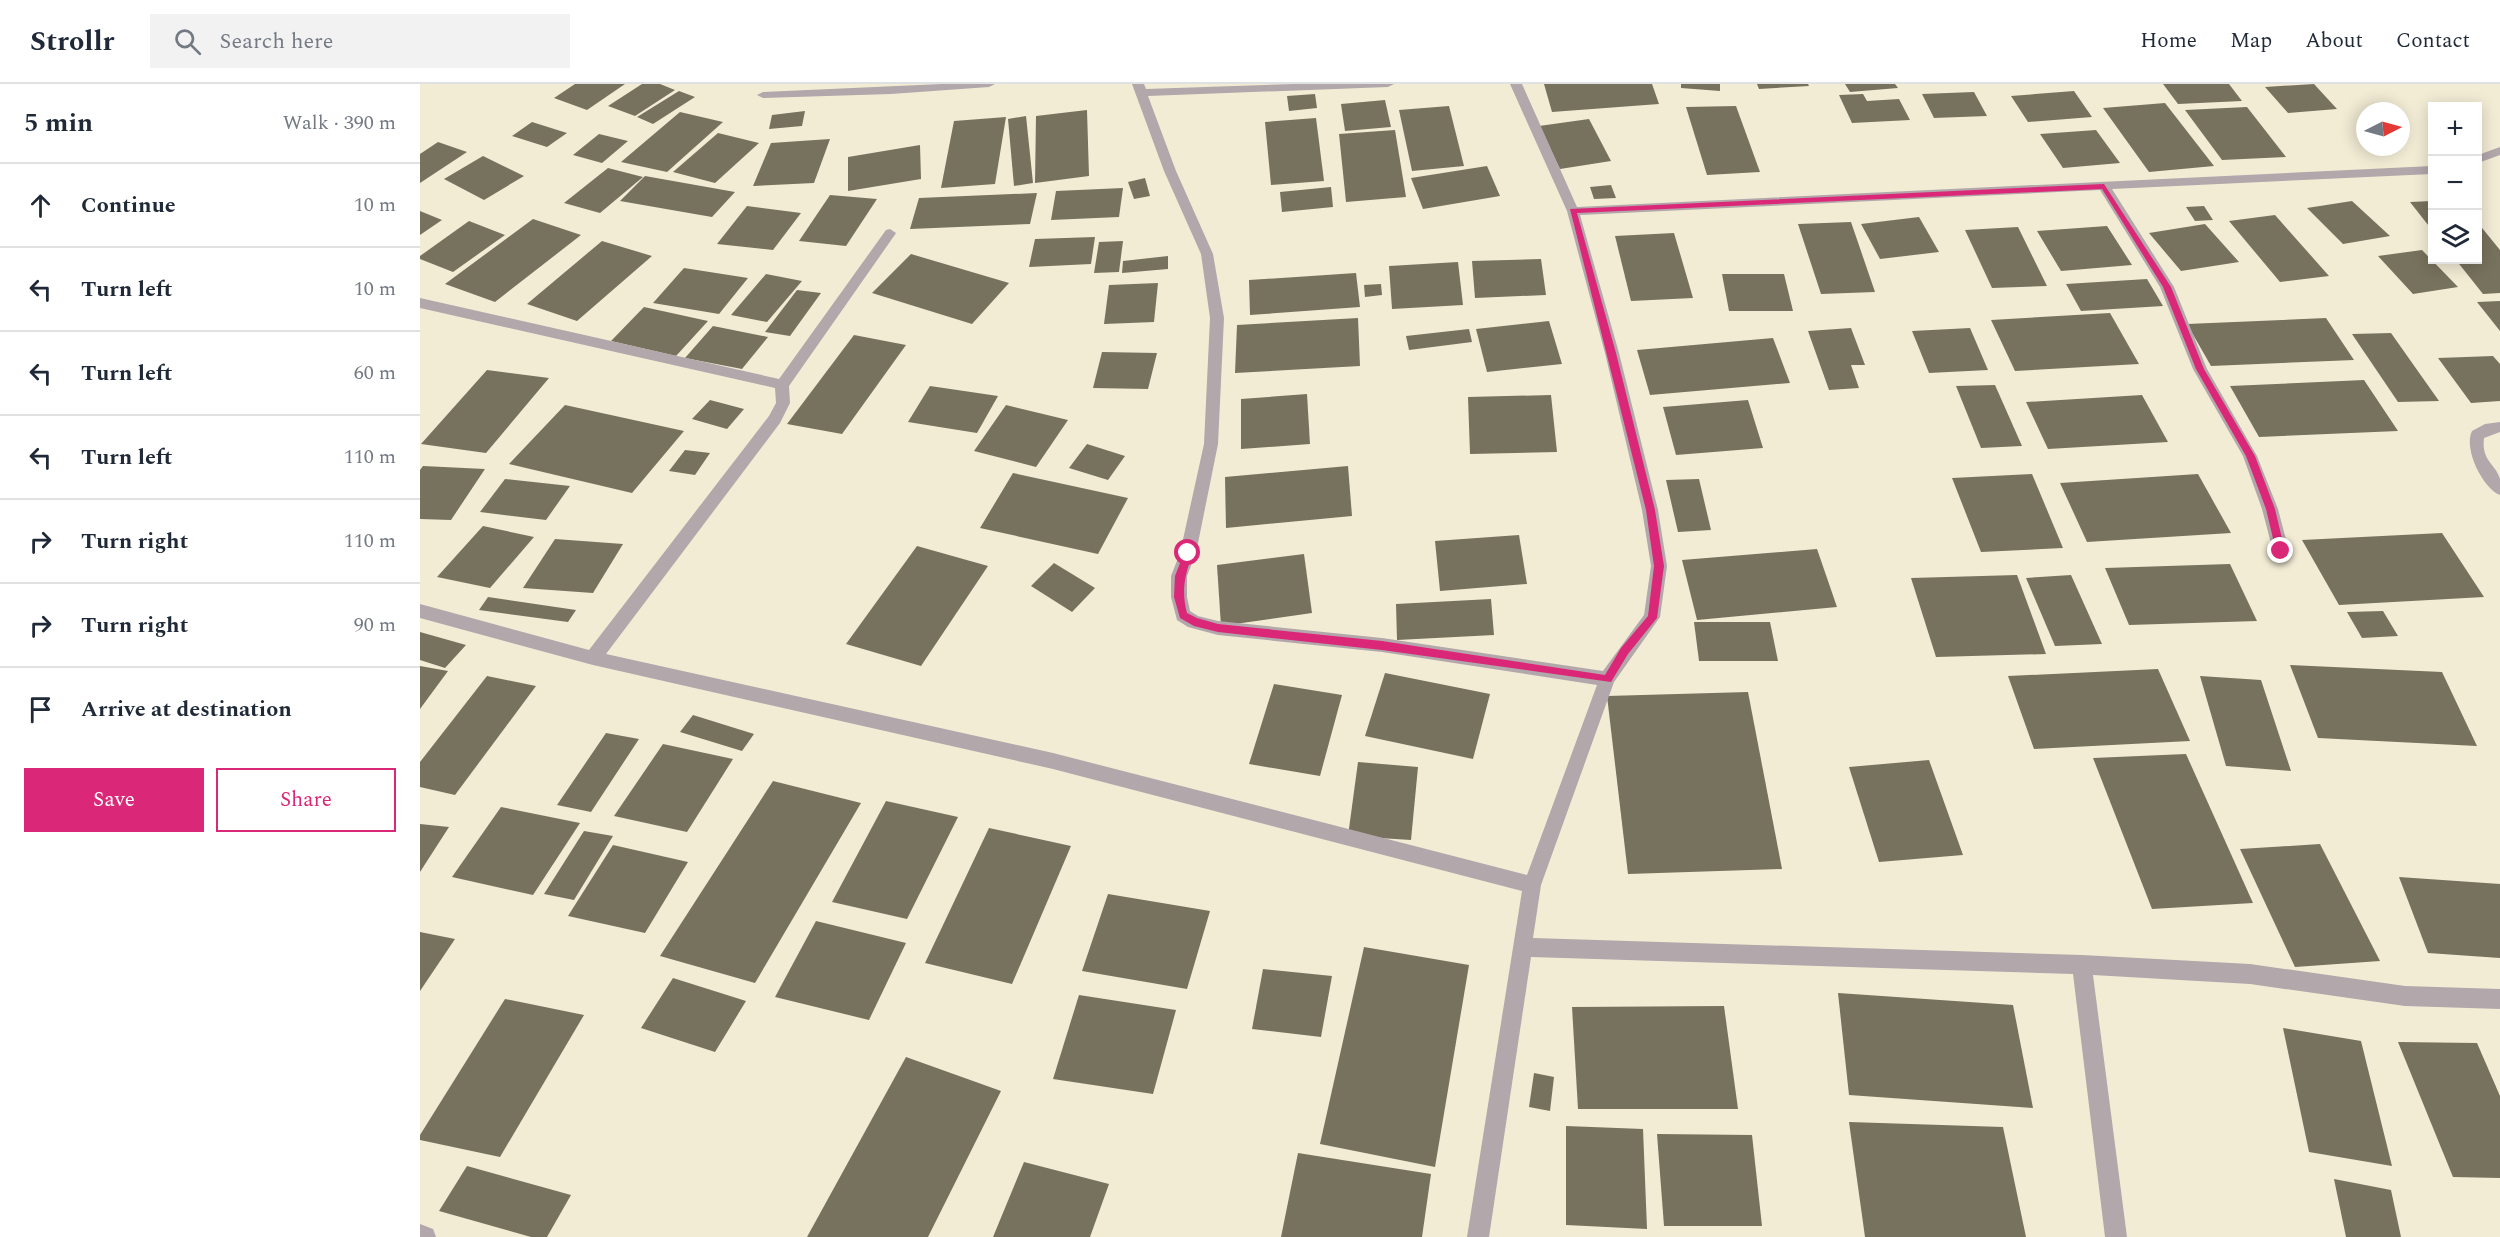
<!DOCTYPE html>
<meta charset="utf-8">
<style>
body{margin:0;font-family:Spectral,serif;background:#f2f2f3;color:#1f2937}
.controls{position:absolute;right:18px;top:18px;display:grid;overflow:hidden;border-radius:0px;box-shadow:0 3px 15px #0003}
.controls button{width:54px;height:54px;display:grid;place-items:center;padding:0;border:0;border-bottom:2px solid #e0e1e3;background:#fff;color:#1f2937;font:30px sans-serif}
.compass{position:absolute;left:1936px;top:18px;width:54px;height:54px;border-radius:50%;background:#fff;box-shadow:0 3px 15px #0003;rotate:84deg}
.stop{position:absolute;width:18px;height:18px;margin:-14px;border:4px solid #db2777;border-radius:50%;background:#fff}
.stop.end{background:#db2777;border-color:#fff;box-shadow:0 2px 6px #0008}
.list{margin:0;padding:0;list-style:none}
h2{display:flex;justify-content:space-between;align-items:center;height:78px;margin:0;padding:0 24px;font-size:26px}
h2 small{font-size:20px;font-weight:400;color:#747a83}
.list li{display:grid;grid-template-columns:39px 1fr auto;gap:18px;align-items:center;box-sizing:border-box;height:84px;padding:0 24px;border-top:2px solid #e0e1e3}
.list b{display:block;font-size:22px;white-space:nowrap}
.list em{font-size:20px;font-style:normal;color:#747a83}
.actions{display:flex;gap:12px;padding:18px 24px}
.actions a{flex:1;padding:14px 0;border:2px solid #db2777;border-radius:0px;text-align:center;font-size:21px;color:#db2777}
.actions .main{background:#db2777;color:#fff}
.icon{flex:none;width:33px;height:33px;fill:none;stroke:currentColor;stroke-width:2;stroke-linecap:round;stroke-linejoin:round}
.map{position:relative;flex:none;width:2080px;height:1153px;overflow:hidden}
header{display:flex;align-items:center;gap:36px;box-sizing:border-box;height:84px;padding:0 30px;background:#fff;border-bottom:2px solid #e0e1e3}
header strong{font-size:28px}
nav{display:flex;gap:33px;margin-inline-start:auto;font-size:21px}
.search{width:420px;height:54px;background:#f2f2f3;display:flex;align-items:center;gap:15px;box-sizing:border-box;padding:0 21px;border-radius:0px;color:#747a83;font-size:22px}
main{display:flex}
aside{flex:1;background:#fff}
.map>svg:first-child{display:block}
.building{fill:#77725d}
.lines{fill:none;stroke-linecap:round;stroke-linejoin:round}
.minor{fill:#b2a7aa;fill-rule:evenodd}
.route{fill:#db2777}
</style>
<header>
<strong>Strollr</strong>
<div class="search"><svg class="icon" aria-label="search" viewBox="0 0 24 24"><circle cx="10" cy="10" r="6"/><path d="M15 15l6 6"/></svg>Search here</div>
<nav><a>Home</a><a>Map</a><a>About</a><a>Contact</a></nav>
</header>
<main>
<aside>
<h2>5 min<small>Walk · 390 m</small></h2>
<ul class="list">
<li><svg class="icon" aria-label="ahead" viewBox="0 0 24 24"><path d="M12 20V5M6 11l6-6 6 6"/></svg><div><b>Continue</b></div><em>10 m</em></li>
<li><svg class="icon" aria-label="left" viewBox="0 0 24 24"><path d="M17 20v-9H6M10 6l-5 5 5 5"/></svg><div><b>Turn left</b></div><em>10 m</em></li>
<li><svg class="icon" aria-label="left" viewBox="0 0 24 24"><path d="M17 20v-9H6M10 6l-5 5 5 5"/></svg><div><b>Turn left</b></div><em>60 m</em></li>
<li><svg class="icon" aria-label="left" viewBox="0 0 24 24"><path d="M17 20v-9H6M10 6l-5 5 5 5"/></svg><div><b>Turn left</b></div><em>110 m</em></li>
<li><svg class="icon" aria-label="right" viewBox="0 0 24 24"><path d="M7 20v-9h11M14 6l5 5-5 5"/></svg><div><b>Turn right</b></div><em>110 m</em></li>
<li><svg class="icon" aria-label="right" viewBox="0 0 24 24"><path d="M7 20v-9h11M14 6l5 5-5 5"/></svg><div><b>Turn right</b></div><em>90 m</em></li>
<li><svg class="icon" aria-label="arrive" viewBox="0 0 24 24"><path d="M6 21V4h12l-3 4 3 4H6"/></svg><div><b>Arrive at destination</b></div></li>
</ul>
<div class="actions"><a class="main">Save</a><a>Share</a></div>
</aside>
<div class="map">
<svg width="2080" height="1153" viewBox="0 0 2080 1153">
<rect width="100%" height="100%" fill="#f2ecd5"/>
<g class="building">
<polygon points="155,0 205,0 167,26 134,14"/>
<polygon points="222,0 240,0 255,6 215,32 188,22"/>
<polygon points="1124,0 1232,0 1239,20 1132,28"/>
<polygon points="1261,0 1300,0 1300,7 1261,4"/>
<polygon points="1337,0 1388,0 1389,2 1339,5"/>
<polygon points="1425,0 1475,0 1478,4 1430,8"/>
<polygon points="1743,0 1809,0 1822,17 1758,20"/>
<polygon points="1894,0 1917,25 1868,29 1845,3"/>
<polygon points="259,7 275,13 233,40 217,33"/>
<polygon points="1654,7 1672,33 1608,38 1591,12"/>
<polygon points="1554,8 1567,32 1514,34 1502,10"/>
<polygon points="895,10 897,24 869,27 867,12"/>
<polygon points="1443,10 1447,17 1479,15 1490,36 1432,39 1419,11"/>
<polygon points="965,16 971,43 925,47 921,20"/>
<polygon points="1745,19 1794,82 1729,88 1683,24"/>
<polygon points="1029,22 1044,82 992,87 979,26"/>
<polygon points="1316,22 1340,88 1287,91 1266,23"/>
<polygon points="1827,23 1866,73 1802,76 1765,26"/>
<polygon points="667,26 669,92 615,99 616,32"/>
<polygon points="385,27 382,42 349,45 352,31"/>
<polygon points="260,28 303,38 247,88 201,78"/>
<polygon points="606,32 613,99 594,102 588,35"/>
<polygon points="586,33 575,100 521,104 534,37"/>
<polygon points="896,34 904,97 851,101 845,38"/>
<polygon points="1169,35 1191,77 1140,85 1119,42"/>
<polygon points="112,38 147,49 127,63 92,52"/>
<polygon points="975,46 986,113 926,118 919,50"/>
<polygon points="1676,46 1700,79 1643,84 1620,50"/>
<polygon points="298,49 339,59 295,99 253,88"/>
<polygon points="179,50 208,57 182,79 153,71"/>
<polygon points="410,55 394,99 333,102 351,59"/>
<polygon points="18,58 47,68 0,99 0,70"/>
<polygon points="500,61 501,95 428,107 428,73"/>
<polygon points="63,72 104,92 64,116 24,95"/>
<polygon points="1067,82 1080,112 1003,125 991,94"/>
<polygon points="188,84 223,93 180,129 144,119"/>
<polygon points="225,92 315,108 292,133 200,117"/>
<polygon points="725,94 730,112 714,115 708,98"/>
<polygon points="1191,101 1196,114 1174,115 1170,103"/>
<polygon points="911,103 913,123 862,128 860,108"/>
<polygon points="703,104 699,133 631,136 636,107"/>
<polygon points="617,109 610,140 490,145 499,114"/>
<polygon points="410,111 457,115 426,162 379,157"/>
<polygon points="1932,117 1970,152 1923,160 1887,124"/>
<polygon points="2012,117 2012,146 1990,118"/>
<polygon points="327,122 381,129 353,166 297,160"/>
<polygon points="1784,122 1793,136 1775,137 1766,123"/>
<polygon points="0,127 22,136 0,151"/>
<polygon points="1855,131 1909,192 1860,198 1809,137"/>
<polygon points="1499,133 1519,168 1460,175 1441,140"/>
<polygon points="113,135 161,151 75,218 25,200"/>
<polygon points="49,137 85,151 33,188 0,175 0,172"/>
<polygon points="1431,138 1455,208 1401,210 1378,140"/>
<polygon points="2058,139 2080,166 2080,209 2063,210 2036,176 2058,176"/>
<polygon points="1785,140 1819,178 1761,187 1729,149"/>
<polygon points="1687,142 1712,181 1641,187 1617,147"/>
<polygon points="1598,143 1627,202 1572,204 1545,146"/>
<polygon points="1254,149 1273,214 1211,217 1195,152"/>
<polygon points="675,153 671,180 609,183 615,155"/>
<polygon points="182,157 232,172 157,237 107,220"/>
<polygon points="703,157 699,188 674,189 679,158"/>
<polygon points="2002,166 2038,203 1993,210 1958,172"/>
<polygon points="491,170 589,199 552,240 452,209"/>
<polygon points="748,172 748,185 702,189 703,177"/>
<polygon points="1121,175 1126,211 1055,214 1052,177"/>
<polygon points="1038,178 1043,221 972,225 969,182"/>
<polygon points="264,184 328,194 299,230 233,219"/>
<polygon points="936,189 940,223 830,231 829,196"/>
<polygon points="346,190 382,197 347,238 311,231"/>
<polygon points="1302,190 1364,190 1373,227 1309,227"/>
<polygon points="1727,195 1743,222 1661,227 1646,200"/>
<polygon points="738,199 734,238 684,240 689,201"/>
<polygon points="961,200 962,211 945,213 944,201"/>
<polygon points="377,206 401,209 370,252 345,248"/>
<polygon points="2080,217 2080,247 2057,218"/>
<polygon points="224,223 288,237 256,272 191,257"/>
<polygon points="1690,229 1719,280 1595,287 1571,236"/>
<polygon points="938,234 940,282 815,289 817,241"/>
<polygon points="1906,234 1934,276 1791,282 1767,240"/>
<polygon points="1129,237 1142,280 1067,288 1056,245"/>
<polygon points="293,242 348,253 322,285 265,274"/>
<polygon points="1431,244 1445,281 1431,281 1439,304 1409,306 1388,247"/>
<polygon points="1550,244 1568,286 1509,289 1492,247"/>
<polygon points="1049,245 1052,258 989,266 986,252"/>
<polygon points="1971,249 2019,317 1978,318 1932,250"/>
<polygon points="434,251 486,261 422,350 367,340"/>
<polygon points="1353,254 1370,299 1230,311 1217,266"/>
<polygon points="682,268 737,269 728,305 673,304"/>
<polygon points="2073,272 2080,280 2080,317 2051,319 2018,274"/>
<polygon points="67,286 129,294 66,369 1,360"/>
<polygon points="1944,296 1978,347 1839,353 1810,302"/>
<polygon points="1575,301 1602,362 1561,364 1536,302"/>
<polygon points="510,302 578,312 557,349 488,338"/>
<polygon points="887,310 890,360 821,365 821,315"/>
<polygon points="1131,311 1137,368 1050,370 1048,313"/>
<polygon points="1722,311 1748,358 1628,365 1606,318"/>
<polygon points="290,316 324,325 307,345 272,335"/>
<polygon points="1328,316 1343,364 1256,371 1243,323"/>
<polygon points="145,321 264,347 212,409 89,380"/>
<polygon points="586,321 648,336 616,383 554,367"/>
<polygon points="667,360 705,372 688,396 649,384"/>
<polygon points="265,366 290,369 275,391 249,387"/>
<polygon points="3,382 65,385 31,436 0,435 0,386"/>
<polygon points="928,382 932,432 806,444 805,393"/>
<polygon points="593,389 708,414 678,470 560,444"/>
<polygon points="1612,390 1643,464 1561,468 1532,394"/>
<polygon points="1778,390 1811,449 1667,458 1640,399"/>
<polygon points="85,395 150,402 126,436 60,428"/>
<polygon points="1279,395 1291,446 1258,448 1246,396"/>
<polygon points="63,442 114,453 70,504 17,493"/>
<polygon points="2022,449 2064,513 1919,521 1882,456"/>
<polygon points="1099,451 1107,500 1020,507 1015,457"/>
<polygon points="135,455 203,460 173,509 103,504"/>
<polygon points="497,462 568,482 501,582 426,560"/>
<polygon points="1397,465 1417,523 1277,536 1262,476"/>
<polygon points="884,470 892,529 801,542 797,481"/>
<polygon points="634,479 675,504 652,528 611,502"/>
<polygon points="1810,480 1837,537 1709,541 1685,484"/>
<polygon points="1597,491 1626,570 1516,573 1491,494"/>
<polygon points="1651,491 1682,560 1635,562 1606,494"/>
<polygon points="68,513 156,526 148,538 59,526"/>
<polygon points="1071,515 1074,551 977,556 976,520"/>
<polygon points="1963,527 1978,552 1942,554 1927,528"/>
<polygon points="1274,538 1350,538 1358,577 1279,577"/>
<polygon points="0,548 46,561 25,584 0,576"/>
<polygon points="1870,581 2022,588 2057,662 1898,654"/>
<polygon points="0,582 28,587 0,625"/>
<polygon points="1738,585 1770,657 1614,665 1588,592"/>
<polygon points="965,589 1070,610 1053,675 945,652"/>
<polygon points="67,592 116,602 35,711 0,703 0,678"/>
<polygon points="1780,592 1841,596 1871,687 1806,682"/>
<polygon points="854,600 922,611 900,692 829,680"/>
<polygon points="1328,608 1362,785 1208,790 1187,612"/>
<polygon points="273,631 334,650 322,667 260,648"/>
<polygon points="186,649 219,655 171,728 137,721"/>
<polygon points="243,660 313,675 267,748 194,732"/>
<polygon points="1766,670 1833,819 1732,825 1673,674"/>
<polygon points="1509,676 1543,771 1459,778 1429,683"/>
<polygon points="938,678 998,683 991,756 928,752"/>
<polygon points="353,697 441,719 335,899 240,872"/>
<polygon points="466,717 538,733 487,835 412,818"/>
<polygon points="81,723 160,739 113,811 32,793"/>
<polygon points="0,740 29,743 0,788"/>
<polygon points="569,744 651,762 592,900 505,879"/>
<polygon points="164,747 193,752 154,816 124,810"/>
<polygon points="1900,760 1960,877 1875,883 1820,765"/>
<polygon points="193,761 268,778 225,849 148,832"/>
<polygon points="1979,793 2080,800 2080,874 2008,869"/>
<polygon points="688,810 790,827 767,905 662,887"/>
<polygon points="396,837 486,859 449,936 355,913"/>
<polygon points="0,848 35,855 0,907"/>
<polygon points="944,863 1049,881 1015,1083 900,1060"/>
<polygon points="843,885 912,892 901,953 832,945"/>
<polygon points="253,894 326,917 295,968 221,944"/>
<polygon points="1418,909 1593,921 1613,1024 1429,1011"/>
<polygon points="659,911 756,926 733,1010 633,995"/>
<polygon points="85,915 164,931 80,1073 0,1056 0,1051"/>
<polygon points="1304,922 1318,1025 1158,1025 1152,923"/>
<polygon points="1863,944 1941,957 1972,1082 1889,1068"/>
<polygon points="1978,958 2057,959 2080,1012 2080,1094 2033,1093"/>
<polygon points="486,973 581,1007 508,1153 387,1153"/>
<polygon points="1114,989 1134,993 1130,1027 1109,1023"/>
<polygon points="1429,1038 1583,1043 1606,1153 1445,1153"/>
<polygon points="1146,1042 1223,1045 1227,1145 1146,1141"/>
<polygon points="1237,1050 1332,1051 1342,1142 1244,1142"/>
<polygon points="878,1069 1011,1090 1002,1153 861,1153"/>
<polygon points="604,1078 689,1100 670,1153 573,1153"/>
<polygon points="47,1082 151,1111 127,1153 111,1153 19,1127"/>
<polygon points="1914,1095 1971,1106 1981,1153 1926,1153"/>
</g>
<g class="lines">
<g class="minor">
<polygon points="522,0 575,0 569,3 471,10 343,14 337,11 343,8"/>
<polygon points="712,0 724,0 726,5 875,0 974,0 968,3 728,12 756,87 793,170 804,234 798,360 776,469 767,492 767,513 770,527 778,532 798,537 962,554 1183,587 1224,531 1231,482 1222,426 1185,269 1147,127 1090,0 1102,0 1157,123 2012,82 2012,90 1692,105 1754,203 1787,285 1837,372 1858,425 1869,467 1866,471 1861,473 1856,471 1853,467 1842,425 1823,372 1773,285 1740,203 1680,106 1160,131 1199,269 1238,426 1247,482 1240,533 1194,598 1121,801 1113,854 1662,871 1830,880 1985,902 2080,905 2080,925 1985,922 1830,900 1673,891 1707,1153 1685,1153 1653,890 1111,873 1069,1153 1047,1153 1102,807 633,685 173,581 0,534 0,520 169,566 349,332 356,319 355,304 0,224 0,214 359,295 466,146 470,145 476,149 474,152 369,302 370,319 360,339 186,570 633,669 1107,791 1177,601 962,568 798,551 768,543 757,536 751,513 751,492 760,469 784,360 790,234 781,170 744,87"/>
<polygon points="2080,63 2080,71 2058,79 2058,71"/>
<path d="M2080,338v10l-16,6c-3,23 12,26 16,41 0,5 0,11 0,16 -17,-6 -37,-47 -28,-64l13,-7z"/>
<polygon points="0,1140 13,1145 16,1153 0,1153"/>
</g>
</g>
<path class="route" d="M1684,100l67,103 33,82 51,87 20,53 10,42 -1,2 -3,1 -5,-3 -10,-42 -20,-53 -50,-87 -33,-82 -61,-98 -525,24 39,140 39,157 9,56 -7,52 -29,36 -17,28 -229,-32 -164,-18 -24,-6 -14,-8 -6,-21 1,-21 9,-23 4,-4 5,4c-8,21 -12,37 -6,60l10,5 21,6 164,17 223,34 16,-27 27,-32 6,-50 -8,-56 -76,-301z"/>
</svg>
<div class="controls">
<button>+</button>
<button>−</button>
<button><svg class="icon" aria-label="layers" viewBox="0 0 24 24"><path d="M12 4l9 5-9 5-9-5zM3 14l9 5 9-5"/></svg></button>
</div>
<svg class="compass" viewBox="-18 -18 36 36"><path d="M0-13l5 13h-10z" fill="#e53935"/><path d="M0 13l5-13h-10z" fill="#747a83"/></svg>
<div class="stop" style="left:768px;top:469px"></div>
<div class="stop end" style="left:1861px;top:467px"></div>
</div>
</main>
